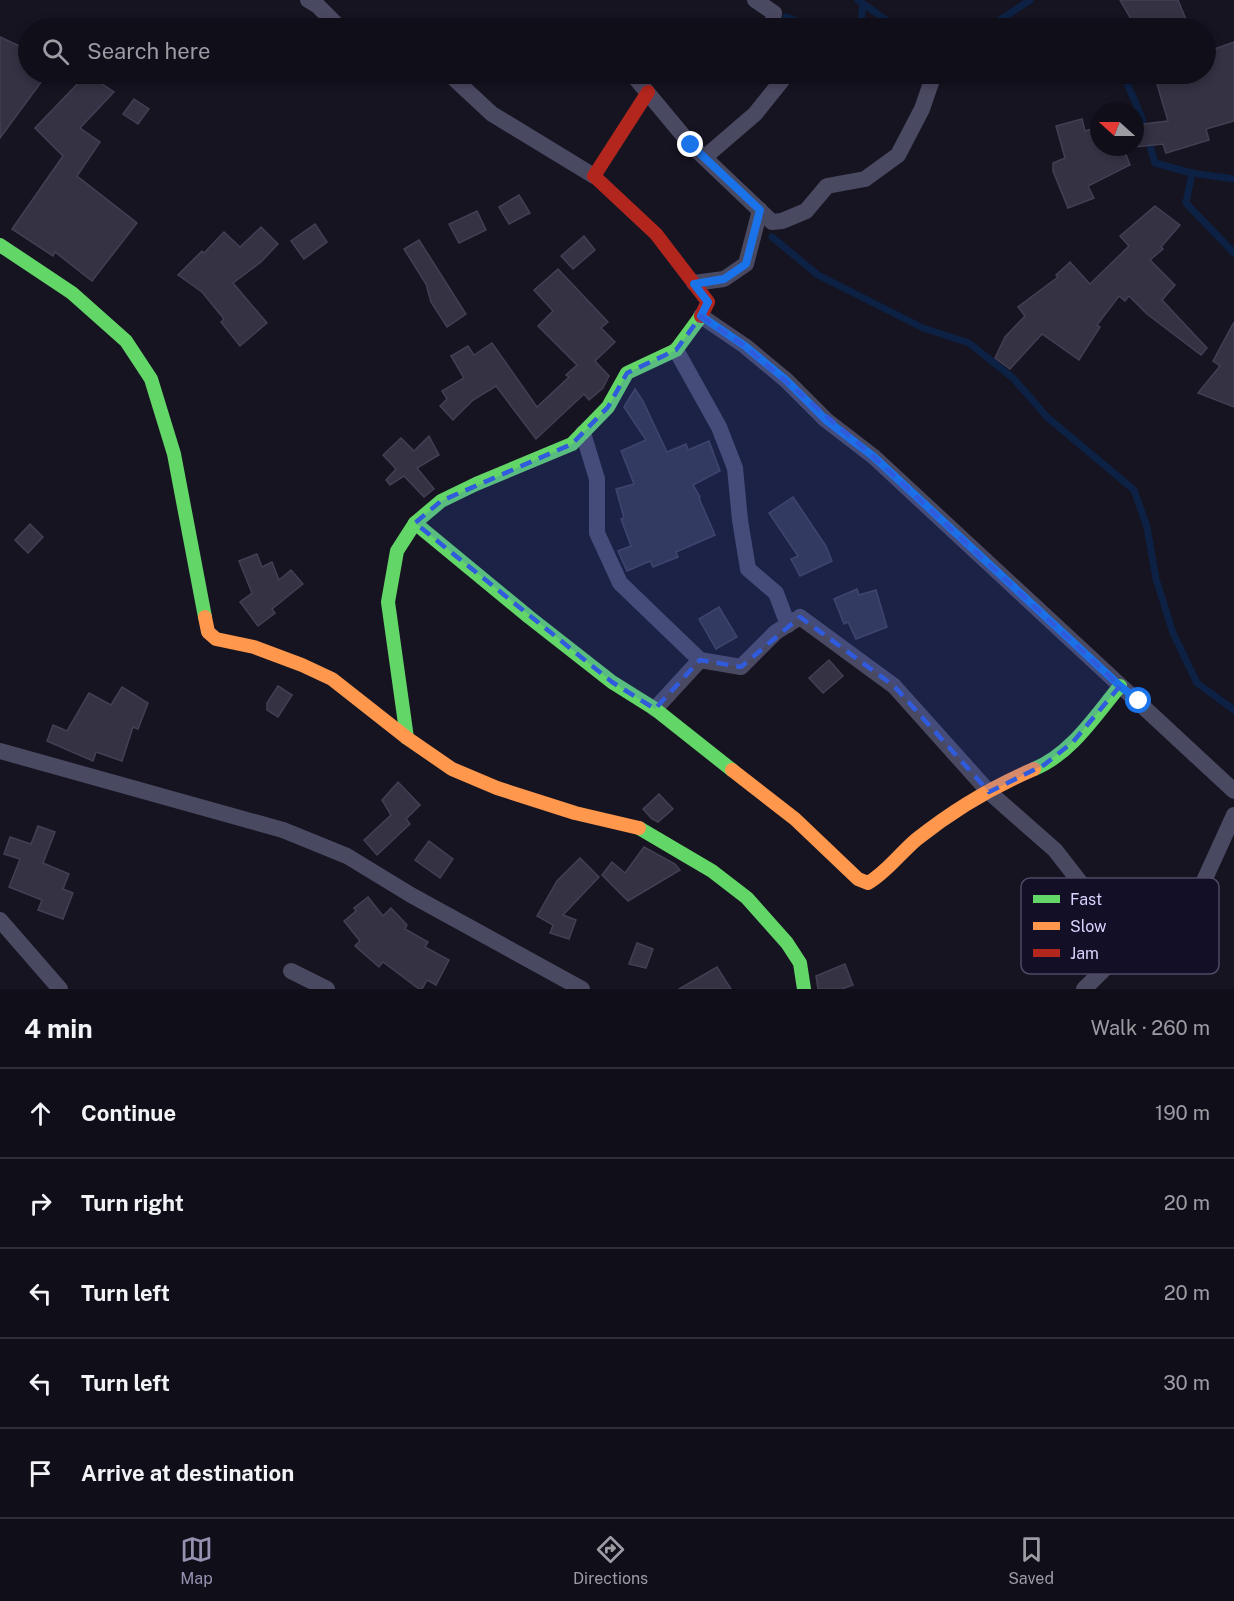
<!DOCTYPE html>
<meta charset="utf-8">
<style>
body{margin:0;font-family:"Public Sans",sans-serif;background:#191822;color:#f1f3f6}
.compass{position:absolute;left:1090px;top:102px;width:54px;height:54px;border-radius:50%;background:#100f19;box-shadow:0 3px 9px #0003;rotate:291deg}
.stop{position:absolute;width:18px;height:18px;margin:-14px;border:4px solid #1a73e8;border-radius:50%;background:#fff}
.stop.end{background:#1a73e8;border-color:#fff;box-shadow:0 2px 6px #0008}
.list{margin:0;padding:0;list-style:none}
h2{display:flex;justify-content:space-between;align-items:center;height:78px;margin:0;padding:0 24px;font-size:26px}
h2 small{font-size:20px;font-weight:400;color:#9c9ca2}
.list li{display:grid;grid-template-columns:39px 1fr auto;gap:18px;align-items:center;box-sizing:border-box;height:90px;padding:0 24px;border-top:2px solid #302f38}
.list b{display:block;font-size:22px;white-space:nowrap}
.list em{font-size:20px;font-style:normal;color:#9c9ca2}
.icon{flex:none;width:33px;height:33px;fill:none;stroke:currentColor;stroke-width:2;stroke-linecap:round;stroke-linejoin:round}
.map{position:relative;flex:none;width:1234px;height:989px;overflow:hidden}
.search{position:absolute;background:#100f19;box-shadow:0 3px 9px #0003;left:18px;right:18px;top:18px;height:66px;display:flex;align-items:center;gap:15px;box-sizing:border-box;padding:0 21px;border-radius:33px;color:#9c9ca2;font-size:22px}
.sheet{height:528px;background:#100f19}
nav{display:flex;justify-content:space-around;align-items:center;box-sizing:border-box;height:84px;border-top:2px solid #302f38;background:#100f19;font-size:16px;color:#9c9ca2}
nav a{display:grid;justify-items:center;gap:3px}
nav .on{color:#9591b1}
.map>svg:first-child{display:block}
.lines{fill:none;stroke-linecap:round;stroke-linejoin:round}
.stream{stroke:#0d2144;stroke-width:7}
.building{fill:#343243;stroke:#433f54;stroke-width:1.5}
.street{stroke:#4a4962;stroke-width:16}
.fast{stroke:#63d668;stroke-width:14}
.slow{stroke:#ff974d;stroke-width:14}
.jam{stroke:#b3261e;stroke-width:14}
.route{stroke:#1a73e8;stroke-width:8}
.marked{fill:#305bdc;fill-opacity:0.2;stroke:#305bdc;stroke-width:4.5;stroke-dasharray:12 8;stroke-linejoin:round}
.key{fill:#130f26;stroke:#4e4a67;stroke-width:1.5}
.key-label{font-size:16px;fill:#d9d4ff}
</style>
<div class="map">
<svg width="1234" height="989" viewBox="0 0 1234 989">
<rect width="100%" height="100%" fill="#161421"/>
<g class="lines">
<g class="stream">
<polyline points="858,0 897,28"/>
<polyline points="786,17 816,28"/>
<polyline points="851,28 861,21 863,5"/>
<polyline points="988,28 1030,0"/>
<polyline points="1110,74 1123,74 1142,118 1155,163 1192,173 1186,203 1234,253"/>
<polyline points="1192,173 1234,179"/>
<polyline points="772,237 818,275 923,328 969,343 1013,378 1047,417 1134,490 1147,527 1156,579 1173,633 1197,683 1234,710"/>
</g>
</g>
<g class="building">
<polygon points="1120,0 1178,0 1187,22 1170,28 1136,28"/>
<polygon points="0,37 28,50 28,74 47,74 0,138"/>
<polygon points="1234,42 1234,121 1206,129 1209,140 1166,153 1163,144 1135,147 1135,125 1168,121 1154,74 1206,74 1206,52"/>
<polygon points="87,74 114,92 80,128 100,142 77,176 137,223 92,281 55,252 53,256 12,229 63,156 35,128"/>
<polygon points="134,99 149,109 138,124 123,114"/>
<polygon points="1082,119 1085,131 1099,127 1099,147 1123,147 1130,165 1088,186 1094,198 1068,208 1053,171 1053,163 1065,158 1056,126"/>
<polygon points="519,195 530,213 509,224 499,207"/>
<polygon points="1155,206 1180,225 1161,247 1163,249 1150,260 1175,285 1162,300 1207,348 1201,355 1147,314 1129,296 1125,301 1119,296 1097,325 1100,327 1079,360 1042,334 1010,369 995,358 1005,337 1025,316 1018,307 1058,277 1056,275 1070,262 1090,284 1129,246 1120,236"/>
<polygon points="477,211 486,230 459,243 449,224"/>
<polygon points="315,224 327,242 304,259 291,241"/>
<polygon points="261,227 278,244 261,262 233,283 267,323 240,346 221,322 224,319 202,292 178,275 202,251 204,253 224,232 240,247"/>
<polygon points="584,236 595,250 573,269 561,256"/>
<polygon points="419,240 466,314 447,327 431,302 426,284 404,249"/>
<polygon points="558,269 608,322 601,328 615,342 595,361 609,376 603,388 589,400 584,394 536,439 496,386 473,400 453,420 440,406 447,399 442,391 464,378 451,356 468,346 474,355 492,343 537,407 569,377 566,375 577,365 538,326 553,311 534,290"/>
<polygon points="1234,322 1234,407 1198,393 1220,366 1213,361"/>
<polygon points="635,389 643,401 667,452 686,444 688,450 709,441 720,471 693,485 700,497 699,498 715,535 676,552 678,557 653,567 650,561 627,571 618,551 631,546 621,519 624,518 616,489 634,484 621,451 646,440 624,407"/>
<polygon points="429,436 439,455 417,468 434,489 424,497 404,476 390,485 386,480 396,469 383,455 401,438 414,451"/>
<polygon points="793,497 826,546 832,561 800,576 791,559 798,556 769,513"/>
<polygon points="30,524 43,537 28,553 15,540"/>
<polygon points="257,554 262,567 272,562 279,580 291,570 303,584 272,609 275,613 258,626 240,602 252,593 239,561"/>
<polygon points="857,589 859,595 876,590 887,627 856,639 848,622 844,624 834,599"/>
<polygon points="719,607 737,637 716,649 699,619"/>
<polygon points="829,660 843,676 823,693 809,678"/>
<polygon points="278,686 292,695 278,717 267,710 267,703"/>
<polygon points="122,687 148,703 138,729 133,727 122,761 96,752 93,761 47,741 53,725 67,731 89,693 111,705"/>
<polygon points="398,782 420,805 406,819 410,824 377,855 364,840 391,815 382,800"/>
<polygon points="659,794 673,809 658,822 652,819 643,809"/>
<polygon points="38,826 55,832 43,863 69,874 63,889 73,893 63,919 38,910 42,900 9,887 20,859 4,854 10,837 31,844"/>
<polygon points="429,841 453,859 440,878 415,860"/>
<polygon points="644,847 675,864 680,870 628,901 602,875 612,862 625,873"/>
<polygon points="580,858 599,877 563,915 576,920 569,939 550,933 553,925 537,916 557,881"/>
<polygon points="368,897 383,916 391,908 407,925 405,929 428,942 425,947 449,960 436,985 427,980 422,989 419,989 383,962 379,967 355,946 360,941 344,921 356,911 354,908"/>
<polygon points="637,943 653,949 646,968 629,964"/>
<polygon points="845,964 853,985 842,989 818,989 816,976"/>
<polygon points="717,967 731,989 679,989"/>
</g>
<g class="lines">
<g class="street">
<polyline points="308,0 318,6 340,28"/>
<polyline points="755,0 774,13 772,28"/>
<polyline points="449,74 492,114 594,176"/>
<polyline points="632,74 691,145 772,222 782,221 806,211 827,186 865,179 898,155 922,109 934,74"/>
<polyline points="705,157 755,114 787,74"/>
<polyline points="694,283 724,279 746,264 760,210"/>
<polyline points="701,316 745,346 786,380 826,420 874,457 1234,791"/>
<polyline points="676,350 719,427 735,468 740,520 748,569 776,593 788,625"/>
<polyline points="583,433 597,479 597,533 620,583 700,660 655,709"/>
<polyline points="700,660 741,667 776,632 800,617 894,686 989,792 1055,850 1111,922 1127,947 1084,989"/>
<polyline points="0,751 283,830 347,856 411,895 582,989"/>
<polyline points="0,920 60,989"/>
<polyline points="1127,947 1177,940 1234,815"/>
<polyline points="291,971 327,989"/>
</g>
<g class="fast">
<polyline points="0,245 72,293 126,341 151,379 174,454 205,617"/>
<polyline points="415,523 529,617 612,682 655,709 732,770"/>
<polyline points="407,738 388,602 397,551 415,523 441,501 476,484 572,444 608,407 627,373 676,350 701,316"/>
<path d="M1034,769c37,-15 61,-53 86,-83"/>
<polyline points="639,828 712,871 747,898 787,943 800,963 804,989"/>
</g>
<g class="slow">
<polyline points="205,617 208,632 216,639 254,647 302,665 332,679 407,738 452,769 497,788 575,813 639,828"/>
<path d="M732,770l63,49 63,60 10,4c19,-11 32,-30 49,-44 35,-28 75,-52 117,-70"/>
</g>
<polyline class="jam" points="648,92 594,176 656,234 708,302 701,316"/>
</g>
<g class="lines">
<polyline class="route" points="691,145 760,210 746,264 724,279 694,284 708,302 701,316 745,346 786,380 826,420 874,457 1120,686 1139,701"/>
</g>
<path class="marked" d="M701,316l44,30 129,111 246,229 -47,56 -29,23 -55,27 -95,-106 -94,-69 -59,50 -41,-7 -45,49 -43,-27 -197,-159 26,-22 131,-57 36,-37 19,-34 49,-23z"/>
<rect x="1021" y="878" width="198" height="96" rx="9" class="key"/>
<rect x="1033" y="895" width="27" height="8" fill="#63d668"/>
<rect x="1033" y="922" width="27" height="8" fill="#ff974d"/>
<rect x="1033" y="949" width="27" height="8" fill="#b3261e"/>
<g class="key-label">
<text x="1070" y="905">Fast</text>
<text x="1070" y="932">Slow</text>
<text x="1070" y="959">Jam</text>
</g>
</svg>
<svg class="compass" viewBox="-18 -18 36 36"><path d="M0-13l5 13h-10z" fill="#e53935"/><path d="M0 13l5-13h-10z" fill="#9c9ca2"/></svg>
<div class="stop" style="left:1139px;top:701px"></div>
<div class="stop end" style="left:691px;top:145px"></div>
<div class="search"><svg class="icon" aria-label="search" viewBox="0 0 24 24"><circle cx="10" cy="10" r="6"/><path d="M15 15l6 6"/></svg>Search here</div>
</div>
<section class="sheet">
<h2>4 min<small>Walk · 260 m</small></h2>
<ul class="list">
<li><svg class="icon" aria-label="ahead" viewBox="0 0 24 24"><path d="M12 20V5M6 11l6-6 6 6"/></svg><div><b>Continue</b></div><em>190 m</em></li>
<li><svg class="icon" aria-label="right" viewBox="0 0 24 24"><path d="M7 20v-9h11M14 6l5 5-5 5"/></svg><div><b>Turn right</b></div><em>20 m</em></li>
<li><svg class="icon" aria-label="left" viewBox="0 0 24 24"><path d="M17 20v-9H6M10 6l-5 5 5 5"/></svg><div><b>Turn left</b></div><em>20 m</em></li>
<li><svg class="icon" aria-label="left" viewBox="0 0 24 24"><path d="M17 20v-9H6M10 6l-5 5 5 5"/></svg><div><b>Turn left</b></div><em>30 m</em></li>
<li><svg class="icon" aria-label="arrive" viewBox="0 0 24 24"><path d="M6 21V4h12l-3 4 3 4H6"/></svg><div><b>Arrive at destination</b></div></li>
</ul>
</section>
<nav>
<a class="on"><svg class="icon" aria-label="map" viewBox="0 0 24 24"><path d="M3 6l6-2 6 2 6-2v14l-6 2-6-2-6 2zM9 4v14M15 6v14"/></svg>Map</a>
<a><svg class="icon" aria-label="directions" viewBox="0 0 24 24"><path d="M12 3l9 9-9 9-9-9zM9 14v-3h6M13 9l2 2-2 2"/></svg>Directions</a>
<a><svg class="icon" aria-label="saved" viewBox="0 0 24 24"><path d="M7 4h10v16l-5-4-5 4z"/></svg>Saved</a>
</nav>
